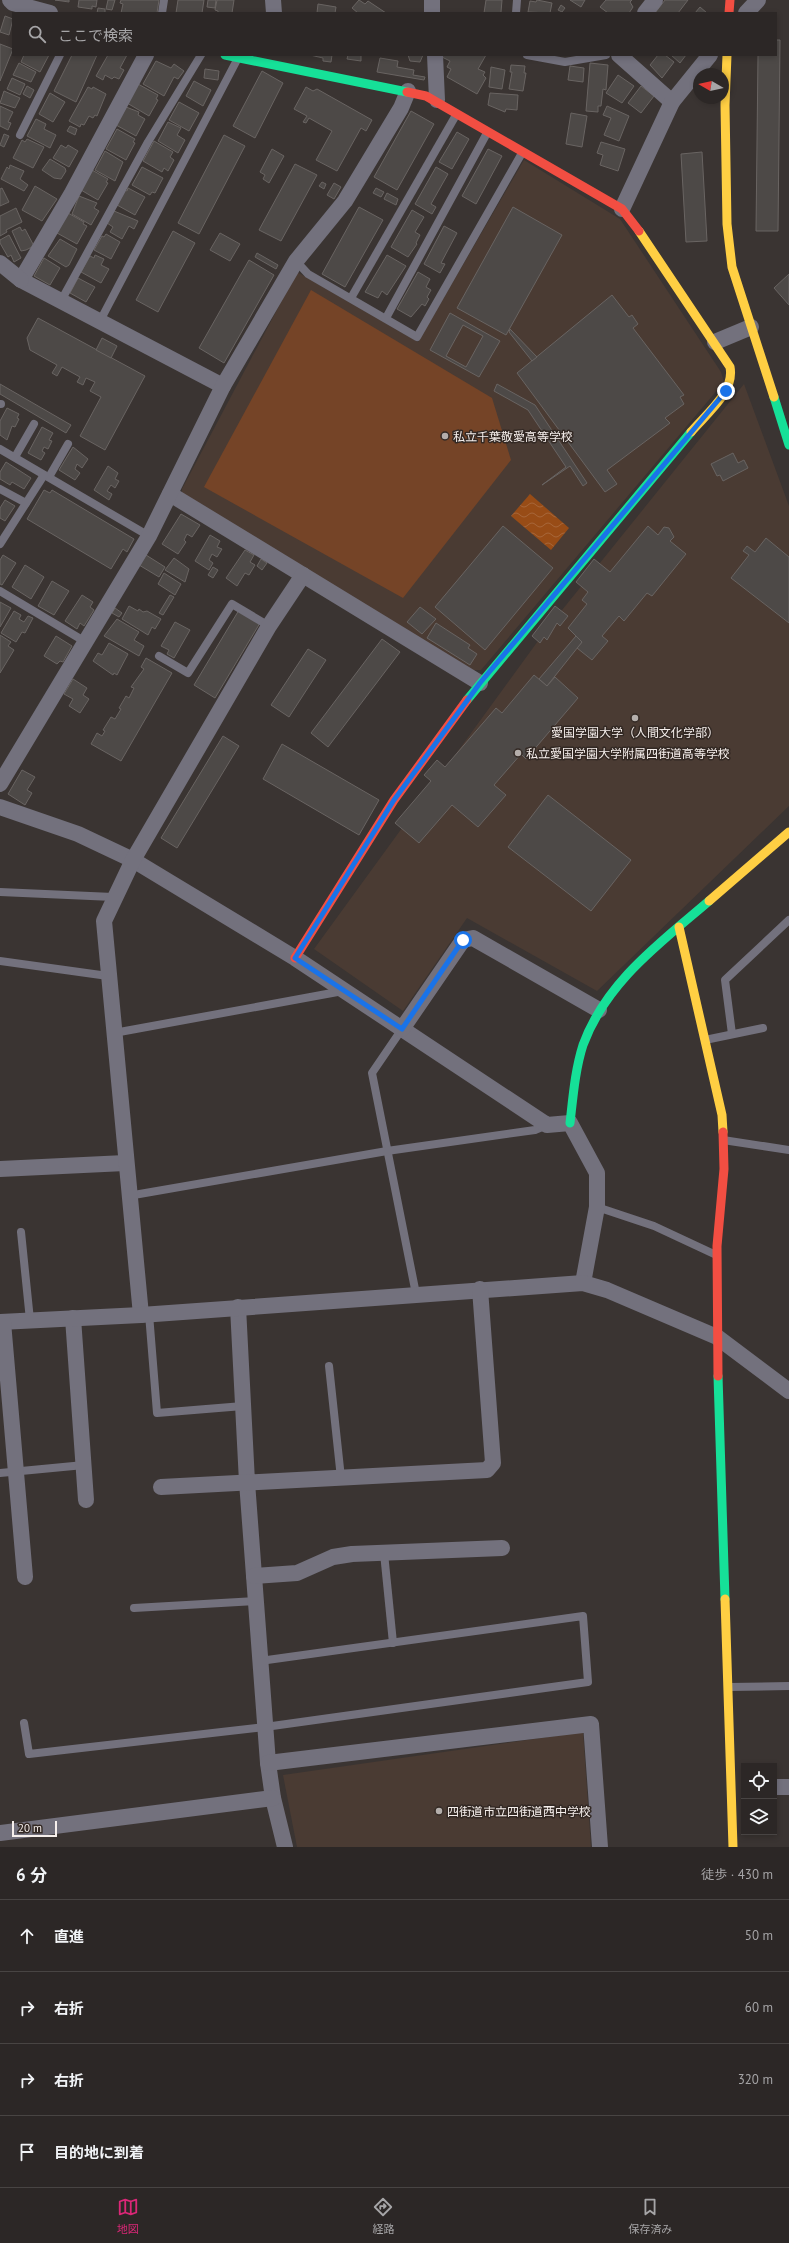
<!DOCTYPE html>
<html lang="ja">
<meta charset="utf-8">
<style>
body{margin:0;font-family:"PT Sans","Noto Sans JP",sans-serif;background:#342f2e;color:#f1f3f6}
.controls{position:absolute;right:12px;bottom:12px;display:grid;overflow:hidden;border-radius:0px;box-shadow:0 2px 6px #0003}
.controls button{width:36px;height:36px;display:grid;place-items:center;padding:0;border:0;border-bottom:1px solid #484443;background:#2c2726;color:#f1f3f6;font:20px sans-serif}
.compass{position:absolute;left:693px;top:68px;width:36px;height:36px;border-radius:50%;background:#2c2726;box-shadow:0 2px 6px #0003;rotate:279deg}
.scale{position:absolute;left:12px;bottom:10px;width:45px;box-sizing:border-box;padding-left:4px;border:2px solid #f6efec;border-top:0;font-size:11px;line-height:14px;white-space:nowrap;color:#f6efec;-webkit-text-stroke:3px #332924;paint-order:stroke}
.stop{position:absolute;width:12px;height:12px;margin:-9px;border:3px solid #1a73e8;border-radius:50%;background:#fff}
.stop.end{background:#1a73e8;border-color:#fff;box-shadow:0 1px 4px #0008}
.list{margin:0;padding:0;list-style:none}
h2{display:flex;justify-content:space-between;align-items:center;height:52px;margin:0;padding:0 16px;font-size:17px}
h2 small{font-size:13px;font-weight:400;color:#a6a5a7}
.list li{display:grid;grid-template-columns:26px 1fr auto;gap:12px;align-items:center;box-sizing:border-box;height:72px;padding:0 16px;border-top:1px solid #484443}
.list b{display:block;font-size:15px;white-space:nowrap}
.list em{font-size:13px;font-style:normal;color:#a6a5a7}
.icon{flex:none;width:22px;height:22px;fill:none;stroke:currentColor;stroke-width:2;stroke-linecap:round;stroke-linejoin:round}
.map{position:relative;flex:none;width:789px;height:1847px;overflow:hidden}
.search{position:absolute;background:#2c2726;box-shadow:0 2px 6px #0003;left:12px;right:12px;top:12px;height:44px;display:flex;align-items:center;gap:10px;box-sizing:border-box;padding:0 14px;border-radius:0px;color:#a6a5a7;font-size:15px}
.sheet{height:340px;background:#2c2726}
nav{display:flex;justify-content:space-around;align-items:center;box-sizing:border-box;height:56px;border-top:1px solid #484443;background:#2c2726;font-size:11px;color:#a6a5a7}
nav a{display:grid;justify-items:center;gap:2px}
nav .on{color:#db2777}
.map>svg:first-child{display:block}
.built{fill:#4a3b33}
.pitch{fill:#754427}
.water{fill:url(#water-waves)}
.building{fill:#4d4947;stroke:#696462;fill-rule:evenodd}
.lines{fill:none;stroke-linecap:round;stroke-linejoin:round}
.lane{stroke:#73717d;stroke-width:8}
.street{stroke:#73717d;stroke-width:16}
.fast{stroke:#16e098;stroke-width:9}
.slow{stroke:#ffcf43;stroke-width:9}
.jam{stroke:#f24e42;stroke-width:9}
.route{stroke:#1a73e8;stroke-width:5}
.poi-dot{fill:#b4aeab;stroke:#332924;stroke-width:1.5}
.labels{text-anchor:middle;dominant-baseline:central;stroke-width:3;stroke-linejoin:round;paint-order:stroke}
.poi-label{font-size:12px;fill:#f6efec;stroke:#332924;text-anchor:start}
</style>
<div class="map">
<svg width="789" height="1847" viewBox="0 0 789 1847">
<defs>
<pattern id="water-waves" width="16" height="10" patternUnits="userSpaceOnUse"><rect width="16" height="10" fill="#984c16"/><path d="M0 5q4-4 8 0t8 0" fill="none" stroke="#a76638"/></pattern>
</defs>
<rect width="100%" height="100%" fill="#3a3432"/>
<g class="built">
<polygon points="524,160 620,219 721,372 724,382 481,670 472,670 182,494 182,489 297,272 418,342"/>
<polygon points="744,384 789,506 789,806 597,991 467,918 403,1011 314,949 546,630"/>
<polygon points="583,1732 591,1847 297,1847 283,1775"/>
</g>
<polygon class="pitch" points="311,290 492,398 511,460 403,598 204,487"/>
<polygon class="water" points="530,494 569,528 551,550 511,516"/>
<g class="building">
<polygon points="55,0 69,0 69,2"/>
<polygon points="79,0 97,0 96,7 92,6 92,9 78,7"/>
<polygon points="108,0 115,0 112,10 106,9"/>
<polygon points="121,0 159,0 157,13 121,13 123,4 120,3"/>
<polygon points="178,0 204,0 202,13 176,13"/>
<polygon points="208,0 216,0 215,8 207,7"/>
<polygon points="217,0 234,0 232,13 218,13 218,11 215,10"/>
<polygon points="359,0 365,4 368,1 386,13 358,13 352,8"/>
<polygon points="486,0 502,0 501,12 502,13 484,13"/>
<polygon points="537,0 552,3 550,13 528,12 530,1 536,2"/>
<polygon points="570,0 585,0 581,7"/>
<polygon points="606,0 632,0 630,2 633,7 629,13 608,13 600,7"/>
<polygon points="665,0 688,0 678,13 655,13"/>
<polygon points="318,4 336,7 335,13 317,13"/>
<polygon points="561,5 565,8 562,12 558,10"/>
<polygon points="700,7 707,13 695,13"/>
<polygon points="98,8 105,9 105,13 97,13"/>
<polygon points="5,16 13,19 9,35 0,32"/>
<polygon points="776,40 780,40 778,231 756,231 758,55 776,55"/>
<polygon points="0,44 13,49 0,81"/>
<polygon points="24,55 49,55 40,72 21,62"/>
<polygon points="72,55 97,55 76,102 54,91"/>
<polygon points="108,55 127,55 120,68 124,70 119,79 114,77 112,79 105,75 103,80 96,76"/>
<polygon points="310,55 332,55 331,62 323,61 323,58"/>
<polygon points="348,55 361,55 361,61 347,59"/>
<polygon points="408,55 423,55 420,62 410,61"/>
<polygon points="443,55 486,55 478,69 485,72 483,75 486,78 477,94 447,77 451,69 447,67 450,61 442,57"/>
<polygon points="658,55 665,55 674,62 662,78 650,65"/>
<polygon points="671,55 686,55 680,63"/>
<polygon points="380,58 398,61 397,67 414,70 413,75 425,77 424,80 377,72"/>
<polygon points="156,61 171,68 174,64 184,71 178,79 174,77 164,96 143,84"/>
<polygon points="19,63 36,72 31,82 13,75"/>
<polygon points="590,63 608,65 606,90 603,89 601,106 598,106 598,112 586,111"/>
<polygon points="511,65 525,66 524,73 526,73 523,91 509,89 512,72 510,72"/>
<polygon points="570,66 584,68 583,82 568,80"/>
<polygon points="491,67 505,70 502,89 489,87"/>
<polygon points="205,69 219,71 218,80 204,78"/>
<polygon points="262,71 283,83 255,138 233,126"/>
<polygon points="618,75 634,86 622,103 606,93"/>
<polygon points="12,78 25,84 20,95 7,89"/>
<polygon points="194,81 211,90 203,106 186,96"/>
<polygon points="138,84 158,95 156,99 158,100 149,116 127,103"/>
<polygon points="27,86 34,90 30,98 23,94"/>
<polygon points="641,86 654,96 641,113 628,103"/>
<polygon points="88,87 92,89 93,87 106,94 97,116 95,115 93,118 89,116 84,125 81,124 80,127 69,121"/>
<polygon points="306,87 313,91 317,89 372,120 366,131 361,128 337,171 316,160 332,131 309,118 306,123 303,122 307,116 294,109"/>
<polygon points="4,91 20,98 15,108 0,103"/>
<polygon points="50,93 65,102 53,122 39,114"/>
<polygon points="490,93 518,95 517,110 506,109 505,112 488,105"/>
<polygon points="179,102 199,113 189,131 169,120"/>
<polygon points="0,106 13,112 8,122 11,123 8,130 0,126"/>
<polygon points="607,106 629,116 619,141 604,135 611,118 603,115"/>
<polygon points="126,107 139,112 138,115 145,119 136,136 116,125"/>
<polygon points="411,111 434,124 397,190 374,177"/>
<polygon points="571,113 587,116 582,147 566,144"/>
<polygon points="36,119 46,124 44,129 56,135 50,148 27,136"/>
<polygon points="168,122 181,128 177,135 185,140 178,153 158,141"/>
<polygon points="70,126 77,129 75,135 67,131"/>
<polygon points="117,129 135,139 133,142 135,143 126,160 106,149"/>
<polygon points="457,132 469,139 452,169 439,162"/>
<polygon points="4,134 9,136 4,147 0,145"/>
<polygon points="224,135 245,146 199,234 178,223"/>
<polygon points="27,139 44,147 33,168 13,158 22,140 25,142"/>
<polygon points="154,141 173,152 170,157 174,160 168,171 164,168 162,172 143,161"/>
<polygon points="601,142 625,149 618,171 600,165 603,155 597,153"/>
<polygon points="61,145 66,148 68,145 78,151 69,167 53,158"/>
<polygon points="272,149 284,156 269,183 263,179 265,175 260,172"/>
<polygon points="488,149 502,156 476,204 462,196"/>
<polygon points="105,151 123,162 115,181 95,170"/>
<polygon points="702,152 707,241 686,242 681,154"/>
<polygon points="50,159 65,168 66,171 61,179 54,178 42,170"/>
<polygon points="295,164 317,175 281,241 259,230"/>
<polygon points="10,165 24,171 20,179 28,185 24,191 1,179 7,167 9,169"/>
<polygon points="142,167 163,178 155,193 152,192 150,195 132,185"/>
<polygon points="436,167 448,174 431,204 436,207 432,214 415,204"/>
<polygon points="92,170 108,179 106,182 108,183 98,200 81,190"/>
<polygon points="322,182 326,184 324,189 319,186"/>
<polygon points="334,183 341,187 334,199 327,195"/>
<polygon points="35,186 57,199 42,221 22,210"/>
<polygon points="2,188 9,202 0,206 0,189"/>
<polygon points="128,188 145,197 135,215 117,205 125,190 127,191"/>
<polygon points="376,188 384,192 381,197 373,193"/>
<polygon points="387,193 398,199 396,205 384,199"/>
<polygon points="79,196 97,203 94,208 99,211 91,225 72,214"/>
<polygon points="359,207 383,220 345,287 322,274"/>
<polygon points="513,207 562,235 506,335 457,308"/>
<polygon points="16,208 22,222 6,230 7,232 0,236 0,216"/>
<polygon points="412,210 424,217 415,232 420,235 416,243 417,244 408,257 391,247"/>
<polygon points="114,211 138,221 134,229 129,226 122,239 110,232 113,227 107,223"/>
<polygon points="68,213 84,222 83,224 87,226 77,244 57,233"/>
<polygon points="444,226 457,233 441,263 445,264 440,273 424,264"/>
<polygon points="20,227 22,231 25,229 34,246 26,250 21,251 12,231"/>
<polygon points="173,231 195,243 158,312 136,300"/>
<polygon points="220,233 240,244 230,261 210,250"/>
<polygon points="106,234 120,242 111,259 94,250 102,236 104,237"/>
<polygon points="9,235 21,258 14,262 11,255 8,257 0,243 0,240"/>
<polygon points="60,239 77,249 69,265 66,267 48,256"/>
<polygon points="257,253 278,265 276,269 255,257"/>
<polygon points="95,255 104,259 101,265 109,269 101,283 81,272 90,256 94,258"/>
<polygon points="387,255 406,266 387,295 382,291 378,298 365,292"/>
<polygon points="44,258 60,268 50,285 34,276"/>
<polygon points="249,260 274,275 224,363 199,348"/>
<polygon points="418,272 430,279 426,287 431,290 427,297 429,299 425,306 422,304 411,317 397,309"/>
<polygon points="789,274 789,305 774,288"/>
<polygon points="78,278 95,287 86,302 70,293"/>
<polygon points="612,295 629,317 632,315 638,324 633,328 684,395 680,397 684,404 665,418 670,423 607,470 617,484 605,492 517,373"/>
<path d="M450,313l50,28 -21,36 -49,-27zM463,325l20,11 -17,31 -20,-11z"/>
<polygon points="38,318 145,376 105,450 80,436 101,397 90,391 95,382 86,378 83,385 77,382 80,377 62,367 57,376 52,373 57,365 30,350 27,338"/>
<polygon points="510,329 537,357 532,361 509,332"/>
<polygon points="102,338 117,346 111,358 96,350"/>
<polygon points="0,384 71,425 66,433 0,394"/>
<polygon points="497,384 535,405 587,483 583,486 570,466 542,485 566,467 528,410 494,391"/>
<polygon points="7,408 19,414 17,418 19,419 15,427 12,426 7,440 0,435 0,421"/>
<polygon points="42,427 53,433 49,440 52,441 48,449 44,447 42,451 45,453 41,460 28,453"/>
<polygon points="73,447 88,459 82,468 77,464 75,469 80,473 75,480 59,470"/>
<polygon points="733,453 738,463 744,460 748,468 723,481 720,475 717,476 711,464"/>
<polygon points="6,462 31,478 24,489 12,482 10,485 0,479 0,472"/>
<polygon points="108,466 118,473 115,479 119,481 115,488 111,485 107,491 112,494 109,500 94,490"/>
<polygon points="44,490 50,493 52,490 134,539 127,552 123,549 111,569 27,519"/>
<polygon points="5,500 15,506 5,521 0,518 0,508"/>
<polygon points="181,514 200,525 192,537 187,534 184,540 186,542 178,554 162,544"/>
<polygon points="503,526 553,568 485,650 435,607"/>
<polygon points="648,526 658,535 664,527 669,528 674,537 670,541 686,554 652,596 647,593 624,621 619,616 602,636 608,641 592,660 577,648 582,642 568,628 587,604 582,600 588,592 576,582 594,559 610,572"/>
<polygon points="210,535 220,541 217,547 222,549 217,557 212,554 209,560 213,563 209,570 195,561"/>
<polygon points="766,538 789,557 789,623 731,578 749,555 743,551 747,546 755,552"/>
<polygon points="245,550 254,555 250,562 255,565 249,575 245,573 237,586 226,578"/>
<polygon points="3,555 16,563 2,585 0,584 0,560"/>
<polygon points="146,555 165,567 159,577 139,565"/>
<polygon points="174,558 189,569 185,582 165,570"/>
<polygon points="261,559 267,563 262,570 257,566"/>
<polygon points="25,565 44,577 31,599 12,587"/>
<polygon points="213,567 218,570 213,578 208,575"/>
<polygon points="164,573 181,584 175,595 158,584"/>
<polygon points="52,581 69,591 54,615 38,606"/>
<polygon points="82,595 93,602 90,607 94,610 84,626 80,623 77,629 65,621"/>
<polygon points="170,595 174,597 163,615 159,613"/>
<polygon points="0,602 11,608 0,627"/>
<polygon points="129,606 138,611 139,609 143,612 147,611 161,619 155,629 152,627 148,635 122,619"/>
<polygon points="555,606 568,616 560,626 557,623 547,640 544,637 540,643 532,636"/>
<polygon points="420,607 436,619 422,634 407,622"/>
<polygon points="115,608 122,613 119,617 112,613"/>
<polygon points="239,610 260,623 215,698 194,685"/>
<polygon points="14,611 21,615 19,619 24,622 28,616 33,618 25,633 22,632 16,642 1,633"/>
<polygon points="117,619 139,632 134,640 144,646 139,656 104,636"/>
<polygon points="175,622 190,630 174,658 167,654 169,650 161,646"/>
<polygon points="436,623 470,645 468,648 477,654 470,665 427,638"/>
<polygon points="0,635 11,642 8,646 14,650 0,673"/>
<polygon points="56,636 72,646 63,662 60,661 57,664 44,656"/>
<polygon points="576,636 582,642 547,686 539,679"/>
<polygon points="382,639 400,652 328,747 311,733"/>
<polygon points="109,643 128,654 117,675 114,673 113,675 93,661 98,653 102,655"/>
<polygon points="308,649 326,660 289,717 271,705"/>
<polygon points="146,658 172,673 121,761 91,744 97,733 102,736 105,731 103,730 111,717 115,719 121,709 119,708 126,696 129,698 134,688 131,687 144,669 141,667"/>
<polygon points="534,675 547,686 555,677 578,698 526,759 521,754 494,785 506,795 478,827 452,805 419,843 395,823 431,781 424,775 437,760 445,767 496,708 502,713"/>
<polygon points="73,679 87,688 83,695 89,699 80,713 69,706 73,699 64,694"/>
<polygon points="223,736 239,746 177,848 161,838"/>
<polygon points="282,744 379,800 359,835 263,779"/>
<polygon points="22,770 35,777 27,790 32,793 25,805 8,794"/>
<polygon points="548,795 631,860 591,911 508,847"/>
</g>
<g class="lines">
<g class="lane">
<polyline points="162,13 164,0"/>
<polyline points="516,13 517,0"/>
<polyline points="527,55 565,62 606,55"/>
<polyline points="20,135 60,55"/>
<polyline points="296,261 308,274 417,337 522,153"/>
<polyline points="351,298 456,115"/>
<polyline points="61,301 148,142 201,55"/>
<polyline points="386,318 487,133"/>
<polyline points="100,321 238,58"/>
<polyline points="0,404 1,404"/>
<polyline points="0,449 149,536"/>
<polyline points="15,457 34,424"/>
<polyline points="49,477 68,444"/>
<polyline points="0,489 26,503"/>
<polyline points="0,544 44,475"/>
<polyline points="0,591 84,641"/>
<polyline points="159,656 188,673 232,604 269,626"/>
<polyline points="0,892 113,897"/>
<polyline points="0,961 108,976"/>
<polyline points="402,1029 372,1073 416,1294"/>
<polyline points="114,1033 343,991"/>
<polyline points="732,1034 725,980 789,920"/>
<polyline points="705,1040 763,1028"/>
<polyline points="723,1140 789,1150"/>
<polyline points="128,1196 387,1151 535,1130 547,1125"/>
<polyline points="597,1207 654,1226 714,1254"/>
<polyline points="21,1232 30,1320"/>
<polyline points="149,1314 157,1413 243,1406"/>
<polyline points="329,1366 341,1478"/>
<polyline points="0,1473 84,1465"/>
<polyline points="384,1553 393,1643"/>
<polyline points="134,1608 256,1601"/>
<polyline points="729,1687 789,1686"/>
<polyline points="24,1723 29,1754 265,1727 588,1682 583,1616 260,1661"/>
</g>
<g class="street">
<polyline points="10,0 13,3 50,13"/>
<polyline points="273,0 274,13"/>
<polyline points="432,0 432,13"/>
<polyline points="645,13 655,0"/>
<polyline points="746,13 758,0"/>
<polyline points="146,55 72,193 21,280 223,386"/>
<polyline points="435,55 437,100"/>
<polyline points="619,55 672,102"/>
<polyline points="622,209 672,102 710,55"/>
<polyline points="0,263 21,280"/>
<polyline points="715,342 751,327"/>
<polyline points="170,494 480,683"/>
<polyline points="0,784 149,536 223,386 296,261 345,201 401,108 408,91"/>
<polyline points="0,807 78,834 133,860 295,958 547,1125 570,1123 597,1173 597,1207 583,1283"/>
<polyline points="402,1029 463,940 473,938 599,1010"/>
<polyline points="0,1169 125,1163"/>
<polyline points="238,1307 247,1482 268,1763 273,1798 285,1847"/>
<polyline points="141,1315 104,921 133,860 269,626 303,575"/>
<polyline points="73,1318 86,1500"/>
<polyline points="0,1322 141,1315 583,1283 607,1290 717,1337 789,1391"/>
<polyline points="3,1322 25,1577"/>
<polyline points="161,1487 487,1470 493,1463 480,1289"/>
<polyline points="254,1576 297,1573 333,1557 352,1554 502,1548"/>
<polyline points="268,1763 591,1724 600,1847"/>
<polyline points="774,1787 789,1787"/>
<polyline points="0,1833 273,1798"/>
</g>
<g class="fast">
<polyline points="225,55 407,92"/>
<polyline points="774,397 789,445"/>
<polyline points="467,700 691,432"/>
<path d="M570,1123c3,-26 5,-53 13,-78 23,-63 77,-102 126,-144"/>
<polyline points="718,1376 725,1599"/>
</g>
<g class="slow">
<polyline points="727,55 725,105 727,224 732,267 774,397"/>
<path d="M639,231l91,136c5,25 -24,47 -39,65"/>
<polyline points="709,901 789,832"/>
<polyline points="679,927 722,1115 723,1132"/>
<polyline points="725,1599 733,1847"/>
</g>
<g class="jam">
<polyline points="729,13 730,0"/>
<polyline points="407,92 426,96 622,209 639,231"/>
<polyline points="295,958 394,800 467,700"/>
<polyline points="718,1376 717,1246 724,1169 723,1132"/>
</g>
</g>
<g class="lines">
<polyline class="route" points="463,940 402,1029 295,958 394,800 480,683 726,391"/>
</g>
<g class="poi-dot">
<circle cx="445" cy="436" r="4"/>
<circle cx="635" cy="718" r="4"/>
<circle cx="518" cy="753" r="4"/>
<circle cx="439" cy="1811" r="4"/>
</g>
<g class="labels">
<g class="poi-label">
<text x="453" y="436">私立千葉敬愛高等学校</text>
<text x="635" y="732" text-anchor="middle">愛国学園大学（人間文化学部）</text>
<text x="526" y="753">私立愛国学園大学附属四街道高等学校</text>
<text x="447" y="1811">四街道市立四街道西中学校</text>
</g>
</g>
</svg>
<div class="controls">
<button><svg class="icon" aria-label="locate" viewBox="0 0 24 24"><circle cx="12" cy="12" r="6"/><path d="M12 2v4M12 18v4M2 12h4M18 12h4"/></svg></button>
<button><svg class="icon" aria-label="layers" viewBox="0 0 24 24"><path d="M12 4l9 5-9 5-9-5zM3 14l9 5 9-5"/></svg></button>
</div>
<svg class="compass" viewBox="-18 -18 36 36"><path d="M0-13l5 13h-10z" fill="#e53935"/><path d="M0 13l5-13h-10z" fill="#a6a5a7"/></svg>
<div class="scale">20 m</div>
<div class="stop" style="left:463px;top:940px"></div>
<div class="stop end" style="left:726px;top:391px"></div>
<div class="search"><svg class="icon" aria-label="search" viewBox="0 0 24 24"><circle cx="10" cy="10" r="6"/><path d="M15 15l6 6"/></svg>ここで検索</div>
</div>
<section class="sheet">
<h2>6 分<small>徒歩 · 430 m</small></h2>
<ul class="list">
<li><svg class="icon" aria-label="ahead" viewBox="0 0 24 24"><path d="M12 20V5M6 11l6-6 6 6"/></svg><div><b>直進</b></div><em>50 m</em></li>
<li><svg class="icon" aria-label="right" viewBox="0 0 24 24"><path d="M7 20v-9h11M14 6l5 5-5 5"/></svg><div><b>右折</b></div><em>60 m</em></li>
<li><svg class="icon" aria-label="right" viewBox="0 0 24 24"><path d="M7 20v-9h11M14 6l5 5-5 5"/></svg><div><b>右折</b></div><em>320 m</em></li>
<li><svg class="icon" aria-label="arrive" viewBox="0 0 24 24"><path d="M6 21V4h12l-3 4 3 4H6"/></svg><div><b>目的地に到着</b></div></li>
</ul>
</section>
<nav>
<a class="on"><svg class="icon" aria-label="map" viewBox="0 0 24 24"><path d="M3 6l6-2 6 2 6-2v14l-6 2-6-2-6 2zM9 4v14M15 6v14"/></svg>地図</a>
<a><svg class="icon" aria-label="directions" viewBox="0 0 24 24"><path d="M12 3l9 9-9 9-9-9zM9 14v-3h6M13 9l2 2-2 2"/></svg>経路</a>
<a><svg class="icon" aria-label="saved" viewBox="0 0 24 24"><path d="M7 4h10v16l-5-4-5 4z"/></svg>保存済み</a>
</nav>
